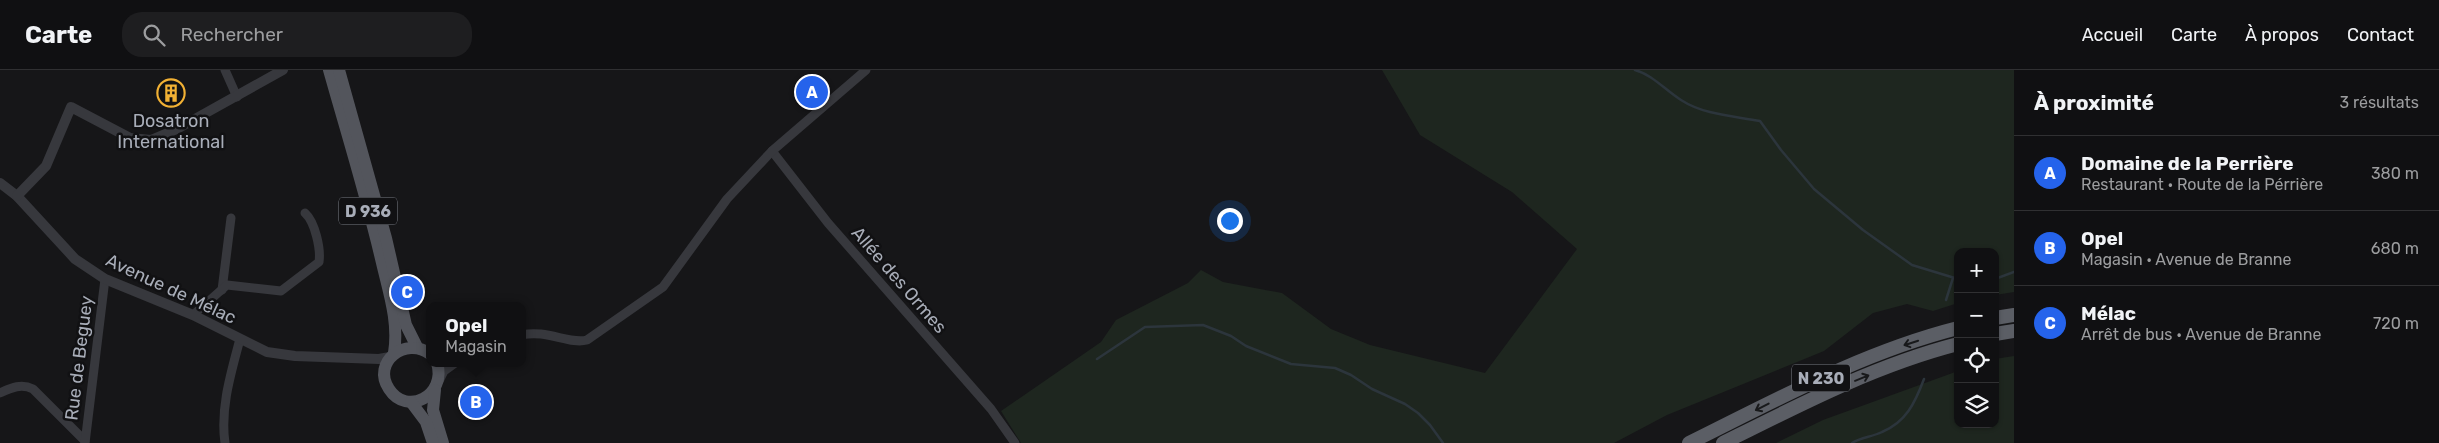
<!DOCTYPE html>
<html lang="fr">
<meta charset="utf-8">
<style>
body{margin:0;font-family:Rubik,sans-serif;background:#1e1e20;color:#f1f3f6}
.controls{position:absolute;right:15px;bottom:15px;display:grid;overflow:hidden;border-radius:10px;box-shadow:0 1px 4px #0004}
.controls button{width:45px;height:45px;display:grid;place-items:center;padding:0;border:0;border-bottom:1px solid #303032;background:#101012;color:#f1f3f6;font:25px sans-serif}
.you{position:absolute;left:1229px;top:150px;width:18px;height:18px;margin:-12px;border:4px solid #fff;border-radius:50%;background:#1a73e8;box-shadow:0 0 0 8px #1a73e833}
.badge{display:grid;place-items:center;width:32px;height:32px;border-radius:50%;background:#2563eb;color:#fff;font-size:16px;font-weight:700}
.pin{position:absolute;translate:-50% -50%;border:2px solid #fff;box-shadow:0 1px 5px #0006}
.popup{position:absolute;left:426px;top:232px;width:100px;height:65px;box-sizing:border-box;display:grid;place-content:center;border-radius:10px;background:#101012;filter:drop-shadow(0 1px 4px #0005);font-size:16px;white-space:nowrap;color:#9c9d9f}
.popup b{font-size:19px;color:#f1f3f6}
.popup::after{content:'';position:absolute;left:50%;top:100%;margin-left:-10px;border:10px solid transparent;border-top-color:#101012}
.list{margin:0;padding:0;list-style:none}
h2{display:flex;justify-content:space-between;align-items:center;height:65px;margin:0;padding:0 20px;font-size:21px}
h2 small{font-size:16px;font-weight:400;color:#9c9d9f}
.list li{display:grid;grid-template-columns:32px 1fr auto;gap:15px;align-items:center;box-sizing:border-box;height:75px;padding:0 20px;border-top:1px solid #303032}
.list b{display:block;font-size:19px;white-space:nowrap}
.list p{margin:0;font-size:16px;white-space:nowrap;color:#9c9d9f}
.list em{font-size:16px;font-style:normal;color:#9c9d9f}
.icon{flex:none;width:28px;height:28px;fill:none;stroke:currentColor;stroke-width:2;stroke-linecap:round;stroke-linejoin:round}
.map{position:relative;flex:none;width:2014px;height:373px;overflow:hidden}
header{display:flex;align-items:center;gap:30px;box-sizing:border-box;height:70px;padding:0 25px;background:#101012;border-bottom:1px solid #303032}
header strong{font-size:24px}
nav{display:flex;gap:28px;margin-inline-start:auto;font-size:18px}
.search{width:350px;height:45px;background:#1e1e20;display:flex;align-items:center;gap:12px;box-sizing:border-box;padding:0 18px;border-radius:20px;color:#9c9d9f;font-size:19px}
main{display:flex}
aside{flex:1;background:#101012}
.map>svg:first-child{display:block}
.green{fill:#1e261f}
.lines{fill:none;stroke-linecap:round;stroke-linejoin:round}
.stream{stroke:#2c353c;stroke-width:2.5}
.minor{stroke:#37383d;stroke-width:9}
.tertiary{stroke:#37383d;stroke-width:10}
.primary{stroke:#53555c;stroke-width:12}
.trunk{stroke:#5b5e65;stroke-width:14}
.oneway{stroke:#18191b}
.labels{text-anchor:middle;dominant-baseline:central;stroke-width:5;stroke-linejoin:round;paint-order:stroke}
.shield{fill:#111113;stroke:#7b7e86;stroke-width:1}
.shield-label{font-size:16px;font-weight:bold;fill:#a8adb8}
.poi-label{font-size:18px;fill:#a8adb8;stroke:#111113}
.street-label{font-size:18px;fill:#a8adb8;stroke:#111113}
</style>
<header>
<strong>Carte</strong>
<div class="search"><svg class="icon" aria-label="search" viewBox="0 0 24 24"><circle cx="10" cy="10" r="6"/><path d="M15 15l6 6"/></svg>Rechercher</div>
<nav><a>Accueil</a><a>Carte</a><a>À propos</a><a>Contact</a></nav>
</header>
<main>
<div class="map">
<svg width="2014" height="373" viewBox="0 0 2014 373">
<rect width="100%" height="100%" fill="#161618"/>
<g class="green">
<polygon points="1382,0 2014,0 2014,222 1995,225 1995,182 1958,182 1958,233 1933,241 1907,234 1873,243 1824,281 1667,345 1614,373 1021,373 1001,341 1101,272 1116,250 1188,213 1201,200 1223,212 1282,223 1331,259 1370,275 1485,303 1577,179 1512,122 1420,65"/>
<polygon points="2014,286 2014,373 1776,373 1823,350 1958,301 1958,354 1995,354 1995,289"/>
</g>
<g class="lines">
<g class="stream">
<path d="M1635,0c18,5 30,20 46,30 23,15 53,16 79,21l21,29 33,39 49,41 49,35 46,14"/>
<polyline points="1995,209 2014,202"/>
<polyline points="1946,230 1953,208"/>
<polyline points="1097,289 1145,257 1203,255 1231,266 1246,276 1291,294 1335,298 1351,305 1372,319 1405,334 1418,343 1430,355 1443,373"/>
<path d="M1852,373c9,-6 20,-6 30,-11 24,-10 33,-29 42,-53"/>
</g>
<g class="minor">
<polyline points="225,0 237,27"/>
<polyline points="772,81 828,153 991,339 1015,373"/>
<polyline points="222,220 231,148"/>
<path d="M193,245l34,-30 54,6 38,-29c2,-13 -4,-40 -14,-49"/>
<path d="M522,265c24,-6 48,10 65,5l76,-53 64,-88 45,-48 94,-81"/>
<polyline points="439,311 444,301 455,293"/>
<path d="M0,323c11,-5 21,-10 33,-4l52,52"/>
<polyline points="85,373 105,209"/>
<path d="M225,373c-5,-35 6,-70 15,-104"/>
</g>
<g class="tertiary">
<polyline points="0,113 17,126 75,189 105,209 193,245 267,282 295,286 379,289 390,287"/>
<polyline points="17,126 46,96 71,37 130,68 151,70 177,59 283,0"/>
</g>
<g class="primary">
<path d="M329,0c18,64 38,128 53,193 7,30 17,59 12,90"/>
<polyline points="339,0 386,168 406,255 417,277"/>
<path d="M430,284c-24,-18 -59,8 -41,35 18,28 58,6 48,-26"/>
<polyline points="435,320 433,340 443,373"/>
<polyline points="411,332 426,352 433,373"/>
</g>
<g class="trunk">
<polyline points="1995,248 2014,245"/>
<polyline points="1995,264 2014,261"/>
<path d="M1689,373c87,-43 174,-91 269,-115"/>
<path d="M1723,373c76,-38 153,-78 235,-99"/>
</g>
</g>
<defs><path id="oneway-shaft" d="M-6 0H5M1.5-3L5.5 0L1.5 3" fill="none" stroke-width="1.6" stroke-linecap="round" stroke-linejoin="round" transform="scale(1.25)"/></defs>
<g class="oneway">
<use href="#oneway-shaft" transform="translate(1911 273) rotate(162)"/>
<use href="#oneway-shaft" transform="translate(1862 308) rotate(-22)"/>
<use href="#oneway-shaft" transform="translate(1762 337) rotate(153)"/>
</g>
<defs>
<g id="building-ring" transform="scale(1.4375)"><circle r="9.5" fill="#111113" stroke="#f2b134" stroke-width="1.5"/><path d="M-4-6H4V6H1V3H-1V6H-4ZM-2.5-4.3h1.7v1.8h-1.7ZM.8-4.3h1.7v1.8H.8ZM-2.5-1h1.7V.8h-1.7ZM.8-1h1.7V.8H.8Z" fill="#f2b134"/></g>
</defs>
<g fill-rule="evenodd">
<use href="#building-ring" x="171" y="23"/>
</g>
<g class="labels">
<g class="shield">
<rect x="339" y="127.5" width="58" height="27" rx="4"/>
<rect x="1792" y="294.5" width="58" height="27" rx="4"/>
</g>
<g class="shield-label">
<text x="368" y="141">D 936</text>
<text x="1821" y="308">N 230</text>
</g>
<g class="poi-label">
<text x="171" y="51">Dosatron<tspan x="171" dy="21">International</tspan></text>
</g>
<g class="street-label">
<text transform="translate(899 210) rotate(49)">Allée des Ormes</text>
<text transform="translate(171 219) rotate(25)">Avenue de Mélac</text>
<text transform="translate(79 288) rotate(-83)">Rue de Beguey</text>
</g>
</g>
</svg>
<div class="controls">
<button>+</button>
<button>−</button>
<button><svg class="icon" aria-label="locate" viewBox="0 0 24 24"><circle cx="12" cy="12" r="6"/><path d="M12 2v4M12 18v4M2 12h4M18 12h4"/></svg></button>
<button><svg class="icon" aria-label="layers" viewBox="0 0 24 24"><path d="M12 4l9 5-9 5-9-5zM3 14l9 5 9-5"/></svg></button>
</div>
<div class="you"></div>
<div class="pin badge" style="left:812px;top:22px">A</div>
<div class="pin badge" style="left:476px;top:332px">B</div>
<div class="popup"><b>Opel</b>Magasin</div>
<div class="pin badge" style="left:407px;top:222px">C</div>
</div>
<aside>
<h2>À proximité<small>3 résultats</small></h2>
<ul class="list">
<li><span class="badge">A</span><div><b>Domaine de la Perrière</b><p>Restaurant · Route de la Pérrière</p></div><em>380 m</em></li>
<li><span class="badge">B</span><div><b>Opel</b><p>Magasin · Avenue de Branne</p></div><em>680 m</em></li>
<li><span class="badge">C</span><div><b>Mélac</b><p>Arrêt de bus · Avenue de Branne</p></div><em>720 m</em></li>
</ul>
</aside>
</main>
